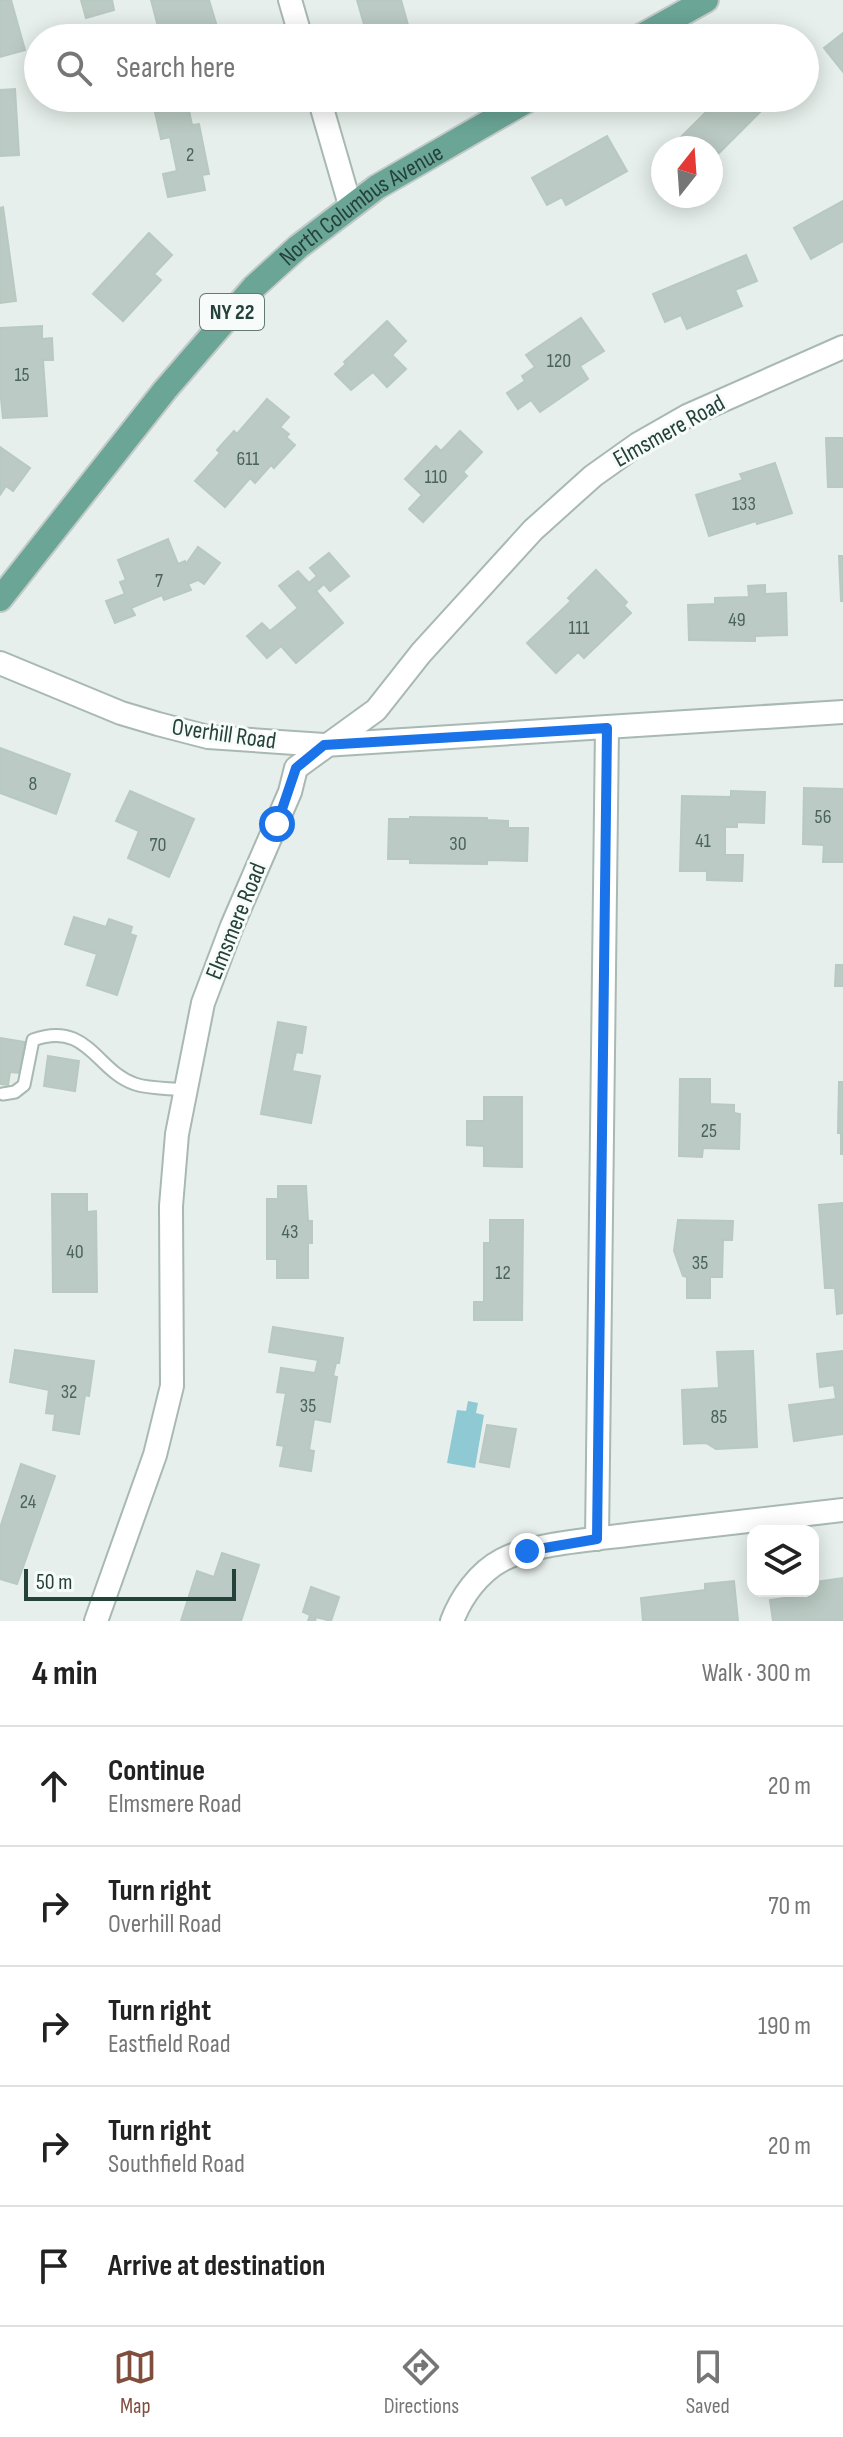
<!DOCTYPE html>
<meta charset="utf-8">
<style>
body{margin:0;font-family:"Sofia Sans Condensed",sans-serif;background:#f6f6f6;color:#222}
.controls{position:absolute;right:24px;bottom:24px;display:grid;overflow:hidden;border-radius:16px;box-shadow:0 4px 20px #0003}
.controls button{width:72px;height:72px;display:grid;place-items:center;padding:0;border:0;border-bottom:2px solid #e0e0e0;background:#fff;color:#222;font:40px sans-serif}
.compass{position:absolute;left:651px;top:136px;width:72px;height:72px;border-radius:50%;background:#fff;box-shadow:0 4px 20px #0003;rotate:17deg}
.scale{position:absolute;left:24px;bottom:20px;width:212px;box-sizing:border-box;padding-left:8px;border:4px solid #24423a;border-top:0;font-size:22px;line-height:28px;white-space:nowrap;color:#24423a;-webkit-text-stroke:6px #f7fbf9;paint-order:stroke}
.stop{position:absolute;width:24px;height:24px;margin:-18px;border:6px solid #1a73e8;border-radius:50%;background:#fff}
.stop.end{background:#1a73e8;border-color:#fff;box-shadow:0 2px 8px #0008}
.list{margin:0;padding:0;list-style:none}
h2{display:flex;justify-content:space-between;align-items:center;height:104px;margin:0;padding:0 32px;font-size:34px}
h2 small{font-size:26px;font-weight:400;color:#767676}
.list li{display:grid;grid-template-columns:52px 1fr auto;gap:24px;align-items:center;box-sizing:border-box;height:120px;padding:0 32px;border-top:2px solid #e0e0e0}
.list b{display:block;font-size:30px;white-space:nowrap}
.list p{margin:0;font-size:26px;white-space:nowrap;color:#767676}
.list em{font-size:26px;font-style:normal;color:#767676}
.icon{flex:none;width:44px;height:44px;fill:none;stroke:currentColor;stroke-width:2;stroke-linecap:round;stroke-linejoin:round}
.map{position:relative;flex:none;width:843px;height:1621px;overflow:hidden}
.search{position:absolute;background:#fff;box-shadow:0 4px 20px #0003;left:24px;right:24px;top:24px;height:88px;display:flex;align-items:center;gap:20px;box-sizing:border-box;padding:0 28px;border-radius:44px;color:#767676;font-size:30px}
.sheet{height:704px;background:#fff}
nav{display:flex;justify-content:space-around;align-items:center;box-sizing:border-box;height:112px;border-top:2px solid #e0e0e0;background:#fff;font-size:22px;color:#767676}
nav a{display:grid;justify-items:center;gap:4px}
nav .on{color:#804e3d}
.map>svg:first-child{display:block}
.water{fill:#8ec9d4}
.building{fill:#bbcac4;stroke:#b8c9c2;stroke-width:2}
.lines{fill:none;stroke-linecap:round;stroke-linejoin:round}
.lane-casing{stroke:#a8b8b2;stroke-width:15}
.street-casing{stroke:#a8b8b2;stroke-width:26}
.primary-casing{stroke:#c2cac8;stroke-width:28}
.lane{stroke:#fff;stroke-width:11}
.street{stroke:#fff;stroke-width:22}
.primary{stroke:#6aa596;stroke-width:24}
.route{stroke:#1a73e8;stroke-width:10}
.labels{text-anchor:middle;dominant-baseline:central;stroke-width:6;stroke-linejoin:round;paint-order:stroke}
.number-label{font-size:20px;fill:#4a645c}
.shield{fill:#f7fbf9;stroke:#637a73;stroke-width:2}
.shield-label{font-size:22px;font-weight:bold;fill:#24423a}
.street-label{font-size:24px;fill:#24423a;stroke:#f7fbf9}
</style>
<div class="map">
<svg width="843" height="1621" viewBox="0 0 843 1621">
<rect width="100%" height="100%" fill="#e6efeb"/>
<polygon class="water" points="468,1401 478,1403 476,1413 484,1415 475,1468 447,1463 457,1410 466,1411"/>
<g class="building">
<polygon points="0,0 11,0 25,50 0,57"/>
<polygon points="81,0 112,0 114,10 86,18"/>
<polygon points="151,0 209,0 218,30 190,38 161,38"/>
<polygon points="357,0 401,0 410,32 404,33 406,38 368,38"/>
<polygon points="843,33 843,72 824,48"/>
<polygon points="15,89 19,155 0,156 0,90"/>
<polygon points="720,98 774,98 711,161 711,148 691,148 681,137"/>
<polygon points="188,106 192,125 199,124 209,174 202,175 205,190 168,197 163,174 177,171 170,137 161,139 155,112"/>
<polygon points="607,136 627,171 566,205 562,197 547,205 532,178"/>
<polygon points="843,201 843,241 811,259 794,228"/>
<polygon points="3,207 16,301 0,303 0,208"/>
<polygon points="149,233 172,255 154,274 161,280 123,321 93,294"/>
<polygon points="746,255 757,281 735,290 742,306 687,329 681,315 665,322 653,294"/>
<polygon points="581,318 604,351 580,366 588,379 540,412 531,400 518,409 507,393 525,381 522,376 535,367 526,355"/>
<polygon points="387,321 406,341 392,355 406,369 387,387 373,372 351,390 335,374 346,364 344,362"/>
<polygon points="42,326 42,339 52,338 53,360 43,360 47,416 3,418 0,389 0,328"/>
<polygon points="267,399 289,417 280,427 289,434 286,437 295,445 274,468 271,465 255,483 250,478 225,507 195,481 220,453 217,450 234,431 237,434"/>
<polygon points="460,431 482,452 463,472 467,476 423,522 409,509 422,495 405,479 436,446 441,451"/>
<polygon points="826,438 843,438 843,487 828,487"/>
<polygon points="0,447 30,468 13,491 6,486 0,495"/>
<polygon points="775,463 792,513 757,524 756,521 709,536 696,495 743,480 740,474"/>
<polygon points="168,539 178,564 185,561 186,564 198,547 220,563 204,584 198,580 188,584 191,590 164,600 162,595 131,608 135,615 115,623 106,601 125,594 120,582 126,580 118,560"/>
<polygon points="329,553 349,576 330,591 324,584 316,591 343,623 296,663 281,646 267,658 247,636 262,623 270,631 298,608 279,586 298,571 309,583 317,576 310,568"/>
<polygon points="839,556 843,556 843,601 841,601"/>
<polygon points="596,570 627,602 624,606 631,613 584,658 578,652 556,673 527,643 571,601 568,598"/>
<polygon points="765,585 765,594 786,593 787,635 755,636 755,641 689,640 688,605 715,604 715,598 749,597 748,586"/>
<polygon points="0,748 70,774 56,814 0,793"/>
<polygon points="804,788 843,789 843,862 823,862 824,845 803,844"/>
<polygon points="130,791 194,819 169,877 128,858 139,831 116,821"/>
<polygon points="731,791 765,792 764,823 737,822 737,827 725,827 725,855 743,855 742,881 707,880 707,871 680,871 682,796 731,797"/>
<polygon points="410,817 487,818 487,820 508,821 508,828 528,828 527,861 487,860 487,864 410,863 410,859 388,859 389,819 410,819"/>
<polygon points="74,917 106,927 109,919 132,927 130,934 136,936 117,995 87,985 97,954 65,944"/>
<polygon points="836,965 843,965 843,986 835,986"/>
<polygon points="278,1022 306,1027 302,1053 296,1052 292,1071 320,1076 311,1123 261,1114"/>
<polygon points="0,1038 25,1042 20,1073 10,1072 8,1085 0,1084"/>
<polygon points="48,1056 79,1061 75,1091 44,1086"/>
<polygon points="680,1079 710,1079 710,1104 734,1105 734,1113 740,1114 739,1149 703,1148 702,1157 679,1156"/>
<polygon points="839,1082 843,1082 843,1154 841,1154 841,1133 838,1133"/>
<polygon points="484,1097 522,1097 522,1167 484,1166 484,1146 467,1145 467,1121 484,1121"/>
<polygon points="278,1186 306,1186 308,1221 312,1221 312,1243 308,1243 308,1278 277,1278 277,1259 267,1259 267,1199 278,1199"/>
<polygon points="52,1194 87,1194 87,1212 96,1211 97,1292 53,1292"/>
<polygon points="843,1203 843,1313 837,1314 835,1288 825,1288 819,1205"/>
<polygon points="490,1220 523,1220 522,1320 474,1320 474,1302 484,1302 484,1243 490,1243"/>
<polygon points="678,1220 733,1221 732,1240 723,1240 722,1277 710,1277 710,1298 687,1298 687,1277 683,1276 674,1251"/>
<polygon points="273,1327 343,1338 339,1363 336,1363 333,1376 337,1377 330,1422 314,1419 309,1450 314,1451 311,1471 280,1466 284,1446 277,1445 286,1393 277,1392 281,1368 315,1373 318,1360 269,1352"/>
<polygon points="15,1350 94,1361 89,1396 85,1395 79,1434 53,1430 55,1414 46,1413 49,1390 10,1382"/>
<polygon points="753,1351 757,1447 716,1449 706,1443 684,1444 682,1390 719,1388 717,1352"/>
<polygon points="843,1351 843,1434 794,1441 789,1405 836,1399 834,1385 820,1387 817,1354"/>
<polygon points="487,1425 516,1429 509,1467 480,1462"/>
<polygon points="21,1464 55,1476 17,1584 0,1579 0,1528"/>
<polygon points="222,1553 259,1565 241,1621 181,1621 197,1571 214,1577"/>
<polygon points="843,1578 843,1621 773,1621 770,1600 798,1596 797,1591 813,1591 816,1588 815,1582"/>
<polygon points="734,1581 738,1621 643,1621 641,1598 705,1590 705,1584"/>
<polygon points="311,1587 339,1597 331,1621 316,1617 315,1621 308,1621 310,1615 303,1612"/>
</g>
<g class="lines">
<g class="lane-casing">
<path id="lane" d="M3,1094l12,-2 9,-7 9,-45c55,-20 63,31 102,44 15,5 34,4 50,6"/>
</g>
<g class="street-casing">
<g id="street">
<polyline points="290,0 301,38"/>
<polyline points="319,98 350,205"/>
<polyline points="0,663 121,713 158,724 208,737 324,745 843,712"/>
<polyline points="597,1539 607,728"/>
<polyline points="96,1621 155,1455 172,1386 171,1206 177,1134 203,1003 232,926 290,792 296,768 376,710 421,653 533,530 593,476 638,444 687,416 843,347"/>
<path d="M452,1621c9,-24 27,-49 50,-61 32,-17 95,-21 133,-26 69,-8 139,-16 208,-24"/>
</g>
</g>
<g class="primary-casing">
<g id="primary">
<polyline points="638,38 706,0"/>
<path id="s1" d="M0,599l165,-209 89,-103 44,-40 79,-60 154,-89"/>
</g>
</g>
<use href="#lane" class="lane"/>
<use href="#street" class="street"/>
<use href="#primary" class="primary"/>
</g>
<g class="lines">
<polyline class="route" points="277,824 296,768 324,745 607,728 597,1539 527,1551"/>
</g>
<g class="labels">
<g class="number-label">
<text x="190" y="155">2</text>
<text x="559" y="361">120</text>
<text x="22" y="375">15</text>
<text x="248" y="459">611</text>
<text x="436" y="477">110</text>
<text x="744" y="504">133</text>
<text x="159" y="581">7</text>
<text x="737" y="620">49</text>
<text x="579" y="628">111</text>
<text x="33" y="784">8</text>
<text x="823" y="817">56</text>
<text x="703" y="841">41</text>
<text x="458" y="844">30</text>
<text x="158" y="845">70</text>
<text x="709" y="1131">25</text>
<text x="290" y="1232">43</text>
<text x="75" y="1252">40</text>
<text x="700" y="1263">35</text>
<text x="503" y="1273">12</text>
<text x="69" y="1392">32</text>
<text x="308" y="1406">35</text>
<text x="719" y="1417">85</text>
<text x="28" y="1502">24</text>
</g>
<rect class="shield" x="200" y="294" width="64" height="36" rx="6"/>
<g class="shield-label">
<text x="232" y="312">NY 22</text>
</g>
<g class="street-label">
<text stroke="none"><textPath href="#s1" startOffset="538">North Columbus Avenue</textPath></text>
<text transform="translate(669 431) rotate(-29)">Elmsmere Road</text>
<text transform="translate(224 734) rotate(8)">Overhill Road</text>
<text transform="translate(236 921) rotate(-68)">Elmsmere Road</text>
</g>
</g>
</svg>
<div class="controls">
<button><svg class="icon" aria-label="layers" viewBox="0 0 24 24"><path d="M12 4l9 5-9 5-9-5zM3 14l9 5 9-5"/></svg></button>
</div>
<svg class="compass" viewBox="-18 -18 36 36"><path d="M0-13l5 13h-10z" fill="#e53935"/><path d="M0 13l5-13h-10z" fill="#767676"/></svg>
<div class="scale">50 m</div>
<div class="stop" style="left:277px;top:824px"></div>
<div class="stop end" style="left:527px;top:1551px"></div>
<div class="search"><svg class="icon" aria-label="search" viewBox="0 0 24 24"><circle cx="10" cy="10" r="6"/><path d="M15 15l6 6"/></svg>Search here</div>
</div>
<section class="sheet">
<h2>4 min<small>Walk · 300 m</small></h2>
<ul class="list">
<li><svg class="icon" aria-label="ahead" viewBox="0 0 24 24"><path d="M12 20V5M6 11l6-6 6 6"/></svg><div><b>Continue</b><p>Elmsmere Road</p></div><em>20 m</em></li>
<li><svg class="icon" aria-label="right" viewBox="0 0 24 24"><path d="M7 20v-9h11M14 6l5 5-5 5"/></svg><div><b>Turn right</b><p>Overhill Road</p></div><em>70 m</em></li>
<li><svg class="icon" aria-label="right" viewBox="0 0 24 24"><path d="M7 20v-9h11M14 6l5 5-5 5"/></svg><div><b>Turn right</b><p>Eastfield Road</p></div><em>190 m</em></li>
<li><svg class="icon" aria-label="right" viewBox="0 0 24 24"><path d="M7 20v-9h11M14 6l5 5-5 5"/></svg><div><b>Turn right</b><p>Southfield Road</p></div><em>20 m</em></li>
<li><svg class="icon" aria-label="arrive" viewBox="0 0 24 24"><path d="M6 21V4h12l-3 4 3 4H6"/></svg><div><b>Arrive at destination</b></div></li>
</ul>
</section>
<nav>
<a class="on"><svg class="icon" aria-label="map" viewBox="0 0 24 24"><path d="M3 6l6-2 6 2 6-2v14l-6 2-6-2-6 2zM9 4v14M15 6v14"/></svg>Map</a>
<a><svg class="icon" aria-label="directions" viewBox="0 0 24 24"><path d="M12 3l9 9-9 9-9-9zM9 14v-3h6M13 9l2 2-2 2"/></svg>Directions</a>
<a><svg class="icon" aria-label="saved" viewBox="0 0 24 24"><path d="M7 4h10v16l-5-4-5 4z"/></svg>Saved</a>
</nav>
